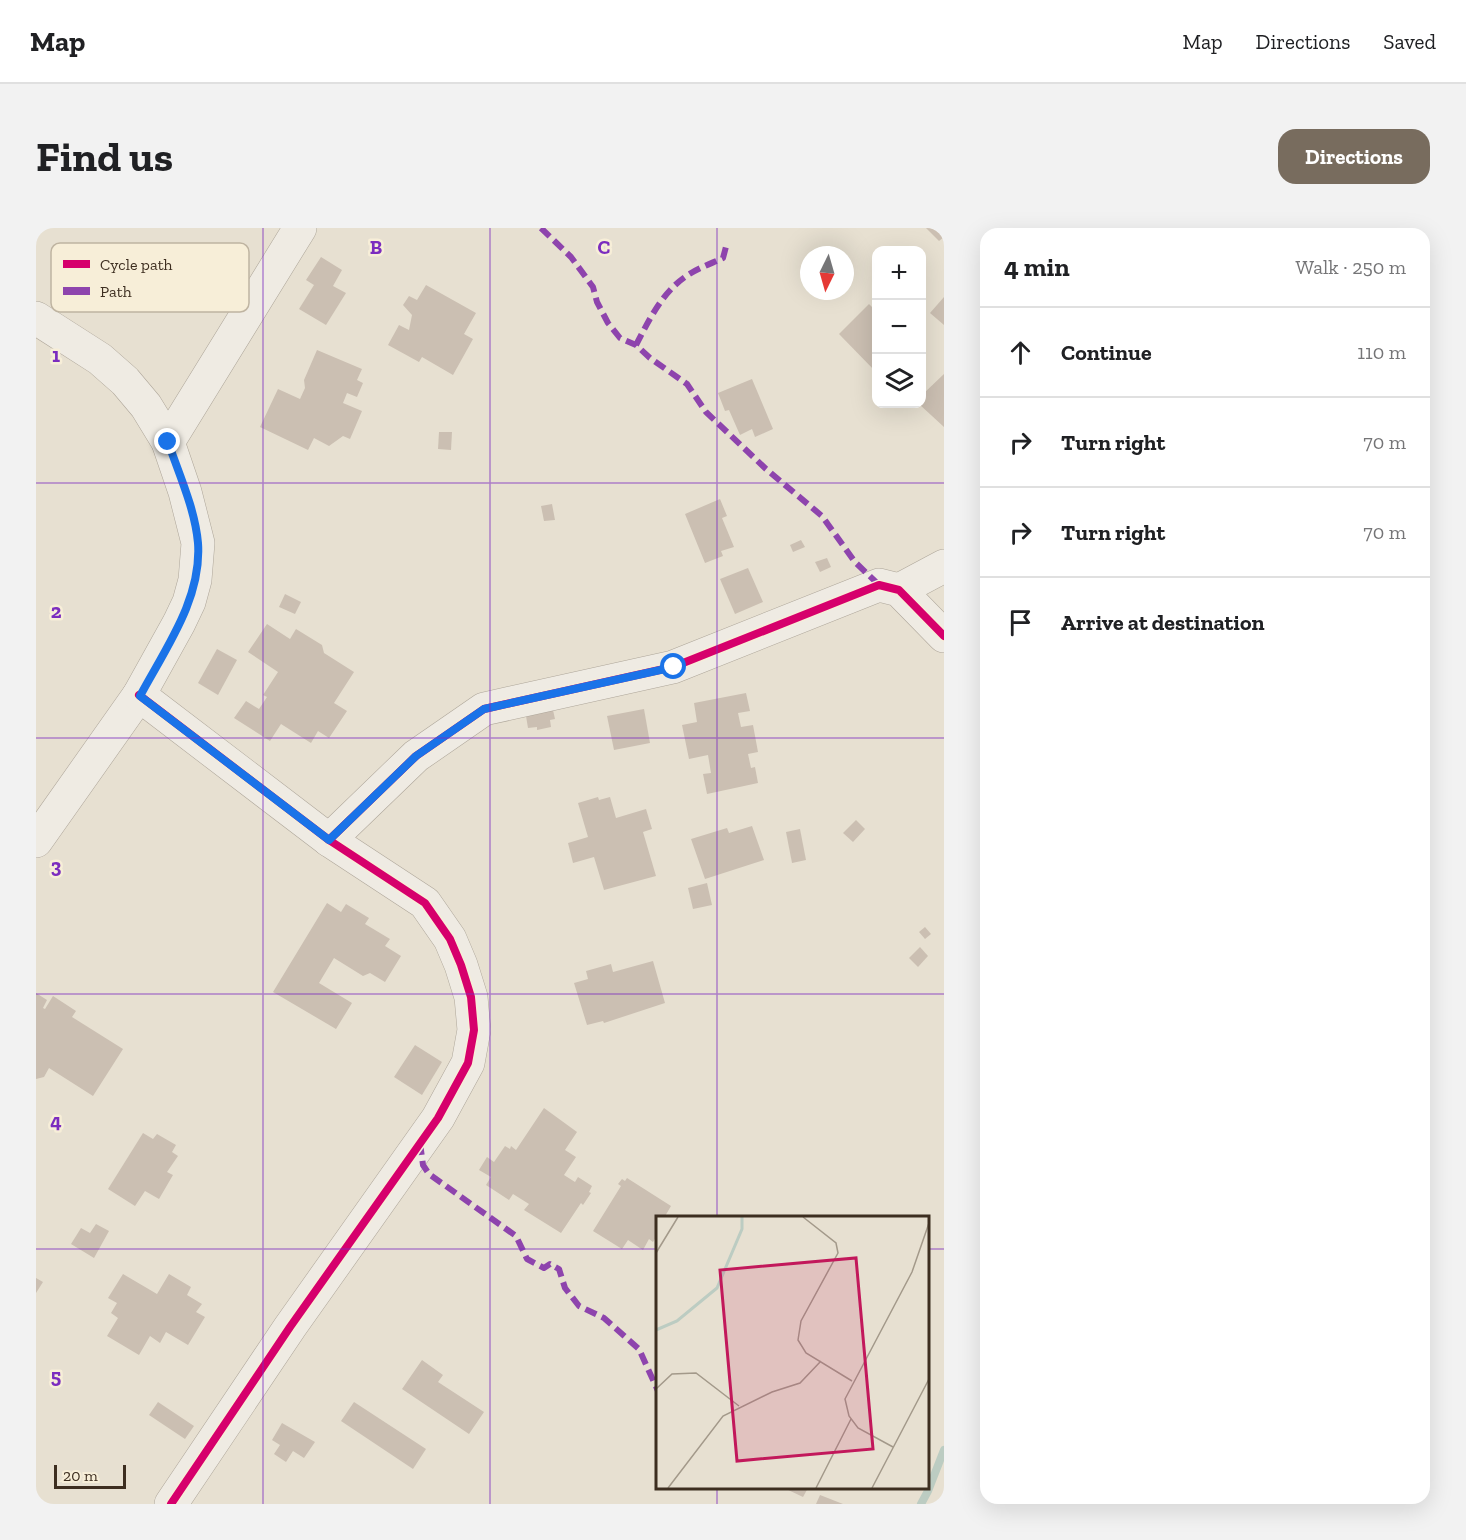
<!DOCTYPE html>
<meta charset="utf-8">
<style>
body{margin:0;font-family:"Zilla Slab",serif;background:#f2f2f2;color:#202124}
.controls{position:absolute;right:18px;top:18px;display:grid;overflow:hidden;border-radius:12px;box-shadow:0 6px 24px #0002}
.controls button{width:54px;height:54px;display:grid;place-items:center;padding:0;border:0;border-bottom:2px solid #e0e0e0;background:#fff;color:#202124;font:30px sans-serif}
.compass{position:absolute;left:764px;top:18px;width:54px;height:54px;border-radius:50%;background:#fff;box-shadow:0 6px 24px #0002;rotate:185deg}
.scale{position:absolute;left:18px;bottom:15px;width:72px;box-sizing:border-box;padding-left:6px;border:3px solid #3d2e20;border-top:0;font-size:16px;line-height:21px;white-space:nowrap;color:#3d2e20;-webkit-text-stroke:4px #f7eed8;paint-order:stroke}
.stop{position:absolute;width:18px;height:18px;margin:-14px;border:4px solid #1a73e8;border-radius:50%;background:#fff}
.stop.end{background:#1a73e8;border-color:#fff;box-shadow:0 2px 6px #0008}
.list{margin:0;padding:0;list-style:none}
h2{display:flex;justify-content:space-between;align-items:center;height:78px;margin:0;padding:0 24px;font-size:26px}
h2 small{font-size:20px;font-weight:400;color:#757577}
.list li{display:grid;grid-template-columns:39px 1fr auto;gap:18px;align-items:center;box-sizing:border-box;height:90px;padding:0 24px;border-top:2px solid #e0e0e0}
.list b{display:block;font-size:22px;white-space:nowrap}
.list em{font-size:20px;font-style:normal;color:#757577}
.icon{flex:none;width:33px;height:33px;fill:none;stroke:currentColor;stroke-width:2;stroke-linecap:round;stroke-linejoin:round}
.map{position:relative;flex:none;width:908px;height:1276px;overflow:hidden;border-radius:18px}
header{display:flex;align-items:center;gap:36px;box-sizing:border-box;height:84px;padding:0 30px;background:#fff;border-bottom:2px solid #e0e0e0}
header strong{font-size:28px}
nav{display:flex;gap:33px;margin-inline-start:auto;font-size:21px}
.intro{display:flex;align-items:center;justify-content:space-between;box-sizing:border-box;height:144px;padding:0 36px}
h1{margin:0;font-size:42px}
.button{padding:15px 27px;border-radius:18px;background:#786c5e;color:#fff;font-size:21px;font-weight:700}
main{display:flex;gap:36px;padding:0 36px}
aside{flex:1;background:#fff;border-radius:18px;box-shadow:0 6px 24px #0002}
.map>svg:first-child{display:block}
.lines{fill:none;stroke-linecap:round;stroke-linejoin:round}
.stream{stroke:#bcccc2;stroke-width:8}
.building{fill:#cbbfb2}
.minor-casing{stroke:#ada599;stroke-width:34}
.minor{stroke:#efebe3;stroke-width:33}
.quiet{stroke:#8e44ad;stroke-width:6;stroke-dasharray:12 6;stroke-linecap:butt}
.cycleway-casing{stroke:#f7eed8;stroke-width:11}
.cycleway{stroke:#d6006c;stroke-width:8}
.route{stroke:#1a73e8;stroke-width:8}
.grid{fill:none;stroke:#7b2cbf;stroke-width:1.5;stroke-opacity:0.55}
.inset-river{fill:none;stroke:#bcccc2;stroke-width:3}
.inset-road{fill:none;stroke:#a3998a;stroke-width:1.5}
.view{fill:#c2185b;fill-opacity:0.15;stroke:#c2185b;stroke-width:3}
.inset-edge{fill:none;stroke:#3d2e20;stroke-width:3}
.key{fill:#f7eed8;stroke:#bfb4a1;stroke-width:1.5}
.key-label{font-size:16px;fill:#3d2e20}
.grid-label{font-size:20px;text-anchor:middle;font-weight:bold;fill:#7b2cbf;stroke:#f7eed8;stroke-width:5;stroke-linejoin:round;paint-order:stroke}
</style>
<header>
<strong>Map</strong>
<nav><a>Map</a><a>Directions</a><a>Saved</a></nav>
</header>
<div class="intro"><h1>Find us</h1><a class="button">Directions</a></div>
<main>
<div class="map">
<svg width="908" height="1276" viewBox="0 0 908 1276">
<rect width="100%" height="100%" fill="#e7e0d1"/>
<g class="lines">
<polyline class="stream" points="885,1276 892,1263 908,1222"/>
</g>
<g class="building">
<polygon points="890,0 908,0 908,9 903,13"/>
<polygon points="285,29 306,42 297,58 310,65 290,97 263,81 278,57 270,52"/>
<polygon points="390,57 440,85 428,106 437,111 417,147 386,129 383,134 352,117 363,97 373,102 376,87 367,77 373,68 381,72"/>
<polygon points="908,69 908,97 894,85"/>
<polygon points="833,76 840,83 840,144 803,106"/>
<polygon points="281,122 326,141 321,152 327,155 321,169 311,165 307,175 326,183 314,211 307,208 293,218 278,210 272,222 224,199 242,161 264,171 269,160 268,152"/>
<polygon points="908,146 908,199 883,176 886,176 886,167"/>
<polygon points="716,151 737,201 719,209 716,201 704,207 693,182 689,183 682,165"/>
<polygon points="403,204 416,204 415,222 402,221"/>
<polygon points="684,271 691,288 686,290 698,319 685,323 687,328 669,335 649,286"/>
<polygon points="516,276 519,292 508,293 505,278"/>
<polygon points="765,312 769,319 757,324 754,317"/>
<polygon points="791,330 795,339 784,344 779,334"/>
<polygon points="712,340 727,374 699,386 684,351"/>
<polygon points="249,366 265,374 259,386 243,379"/>
<polygon points="231,396 254,411 260,401 286,417 288,425 318,444 298,475 311,483 293,510 282,503 275,515 245,496 234,513 198,490 210,473 223,481 231,469 227,467 242,444 212,424"/>
<polygon points="181,421 201,432 182,467 162,455"/>
<polygon points="710,465 714,483 702,485 705,499 717,497 722,524 712,526 715,540 719,539 722,555 671,566 667,546 675,545 672,527 653,531 646,497 661,494 658,475"/>
<polygon points="608,481 614,515 578,522 571,488"/>
<polygon points="517,482 519,491 514,492 515,499 501,502 501,499 492,500 490,488"/>
<polygon points="562,569 563,572 574,569 580,590 610,581 616,601 607,604 620,648 568,662 558,629 537,635 532,615 552,609 542,575"/>
<polygon points="820,592 829,601 817,614 807,605"/>
<polygon points="716,598 728,632 669,651 655,611 691,600 693,605"/>
<polygon points="764,601 770,632 756,635 750,604"/>
<polygon points="671,655 676,677 657,681 652,660"/>
<polygon points="291,675 305,684 310,676 333,690 329,696 354,711 349,718 365,728 349,754 334,745 327,748 298,730 283,755 316,775 300,801 237,764"/>
<polygon points="889,699 895,706 889,711 883,704"/>
<polygon points="884,719 892,728 882,739 873,730"/>
<polygon points="617,733 629,775 568,795 567,793 551,797 538,755 552,751 550,743 575,736 577,744"/>
<polygon points="0,765 11,772 7,780 9,781 17,768 40,783 36,789 87,821 57,868 13,840 8,849 0,851"/>
<polygon points="379,817 406,834 386,867 358,849"/>
<polygon points="508,880 541,904 529,922 540,929 528,947 539,954 542,949 556,958 553,964 555,965 547,977 545,975 525,1005 488,982 493,976 477,966 473,972 450,957 455,949 443,942 451,929 458,934 469,918 474,921 475,918 480,922"/>
<polygon points="107,905 117,911 121,906 140,917 136,924 142,928 131,944 137,947 123,971 109,963 99,978 72,961"/>
<polygon points="591,950 635,978 628,990 622,990 622,1006 617,1014 613,1011 607,1022 592,1012 586,1021 557,1003 585,958 582,956 586,951 589,953"/>
<polygon points="60,996 73,1003 58,1030 35,1016 45,1000 54,1005"/>
<polygon points="87,1046 121,1066 133,1046 155,1059 151,1067 166,1076 160,1084 169,1089 152,1117 130,1104 124,1115 114,1108 103,1127 71,1108 82,1090 75,1085 81,1075 72,1070"/>
<polygon points="0,1050 7,1054 0,1065"/>
<polygon points="386,1132 407,1147 402,1154 448,1184 433,1206 366,1161"/>
<polygon points="122,1174 158,1198 149,1211 113,1187"/>
<polygon points="318,1174 390,1221 377,1241 305,1193"/>
<polygon points="246,1195 279,1214 268,1230 257,1223 250,1234 238,1226 244,1217 236,1212"/>
<polygon points="748,1260 772,1260 767,1269"/>
<polygon points="784,1267 807,1276 780,1276"/>
</g>
<g class="lines">
<g class="minor-casing">
<g id="minor">
<polyline points="0,90 64,131 89,153 110,178 132,214 149,264 162,315 159,352 153,374 143,395 103,467 0,613"/>
<polyline points="132,214 264,0"/>
<polyline points="863,362 908,338"/>
<polyline points="103,467 293,612 389,675 414,711 425,737 435,769 438,802 432,835 402,890 254,1099 135,1276"/>
<polyline points="293,612 380,528 448,481 637,439 843,357 863,362 908,408"/>
</g>
</g>
<use href="#minor" class="minor"/>
<g class="quiet">
<polyline points="505,0 535,29 557,59 561,74 572,95 584,110 600,117 614,130 651,156 670,184 730,241 786,288 819,334 843,357"/>
<path d="M600,117c13,-25 26,-52 49,-68 11,-8 25,-13 38,-19l4,-15"/>
<polyline points="384,915 387,937 393,946 480,1008 491,1031 508,1040 514,1036 523,1041 529,1060 543,1078 568,1090 603,1121 622,1163"/>
</g>
<g class="cycleway-casing">
<g id="cycleway">
<polyline points="103,467 293,612 389,675 414,711 425,737 435,769 438,802 432,835 402,890 254,1099 135,1276"/>
<polyline points="293,612 380,528 448,481 637,439 843,357 863,362 908,408"/>
</g>
</g>
<use href="#cycleway" class="cycleway"/>
</g>
<g class="lines">
<path class="route" d="M132,214c11,32 27,67 30,101 4,56 -33,106 -58,153l189,144 87,-84 68,-47 190,-42"/>
</g>
<path class="grid" d="M227,0v1276M454,0v1276M681,0v990M0,255h908M0,510h908M0,766h908M0,1021h622M892,1021h16M681,1260v16"/>
<g transform="translate(620 988)">
<rect width="273" height="273" fill="#e7e0d1"/>
<path class="inset-river" d="M0,114l21,-9 40,-33 25,-59v-12"/>
<path class="inset-road" d="M147,1l33,26 2,10 -37,68 -3,19 8,13 46,28M0,37l22,-36M0,173l16,-15 24,-1 43,33M237,231l-35,-19 -9,-12 -4,-17 67,-127 17,-49M12,272l55,-72 49,-24 28,-9 21,-22M160,272l35,-69M216,272l57,-109"/>
<path class="view" d="M200,42l17,191 -136,12 -17,-191z"/>
<rect width="273" height="273" class="inset-edge"/>
</g>
<rect x="15" y="15" width="198" height="69" rx="9" class="key"/>
<rect x="27" y="32" width="27" height="8" fill="#d6006c"/>
<rect x="27" y="59" width="27" height="8" fill="#8e44ad"/>
<g class="key-label">
<text x="64" y="42">Cycle path</text>
<text x="64" y="69">Path</text>
</g>
<g class="grid-label">
<text x="340" y="26">B</text>
<text x="568" y="26">C</text>
<text x="20" y="134">1</text>
<text x="20" y="390">2</text>
<text x="20" y="645">3</text>
<text x="20" y="900">4</text>
<text x="20" y="1155">5</text>
</g>
</svg>
<div class="controls">
<button>+</button>
<button>−</button>
<button><svg class="icon" aria-label="layers" viewBox="0 0 24 24"><path d="M12 4l9 5-9 5-9-5zM3 14l9 5 9-5"/></svg></button>
</div>
<svg class="compass" viewBox="-18 -18 36 36"><path d="M0-13l5 13h-10z" fill="#e53935"/><path d="M0 13l5-13h-10z" fill="#757577"/></svg>
<div class="scale">20 m</div>
<div class="stop" style="left:638px;top:439px"></div>
<div class="stop end" style="left:132px;top:214px"></div>
</div>
<aside>
<h2>4 min<small>Walk · 250 m</small></h2>
<ul class="list">
<li><svg class="icon" aria-label="ahead" viewBox="0 0 24 24"><path d="M12 20V5M6 11l6-6 6 6"/></svg><div><b>Continue</b></div><em>110 m</em></li>
<li><svg class="icon" aria-label="right" viewBox="0 0 24 24"><path d="M7 20v-9h11M14 6l5 5-5 5"/></svg><div><b>Turn right</b></div><em>70 m</em></li>
<li><svg class="icon" aria-label="right" viewBox="0 0 24 24"><path d="M7 20v-9h11M14 6l5 5-5 5"/></svg><div><b>Turn right</b></div><em>70 m</em></li>
<li><svg class="icon" aria-label="arrive" viewBox="0 0 24 24"><path d="M6 21V4h12l-3 4 3 4H6"/></svg><div><b>Arrive at destination</b></div></li>
</ul>
</aside>
</main>
